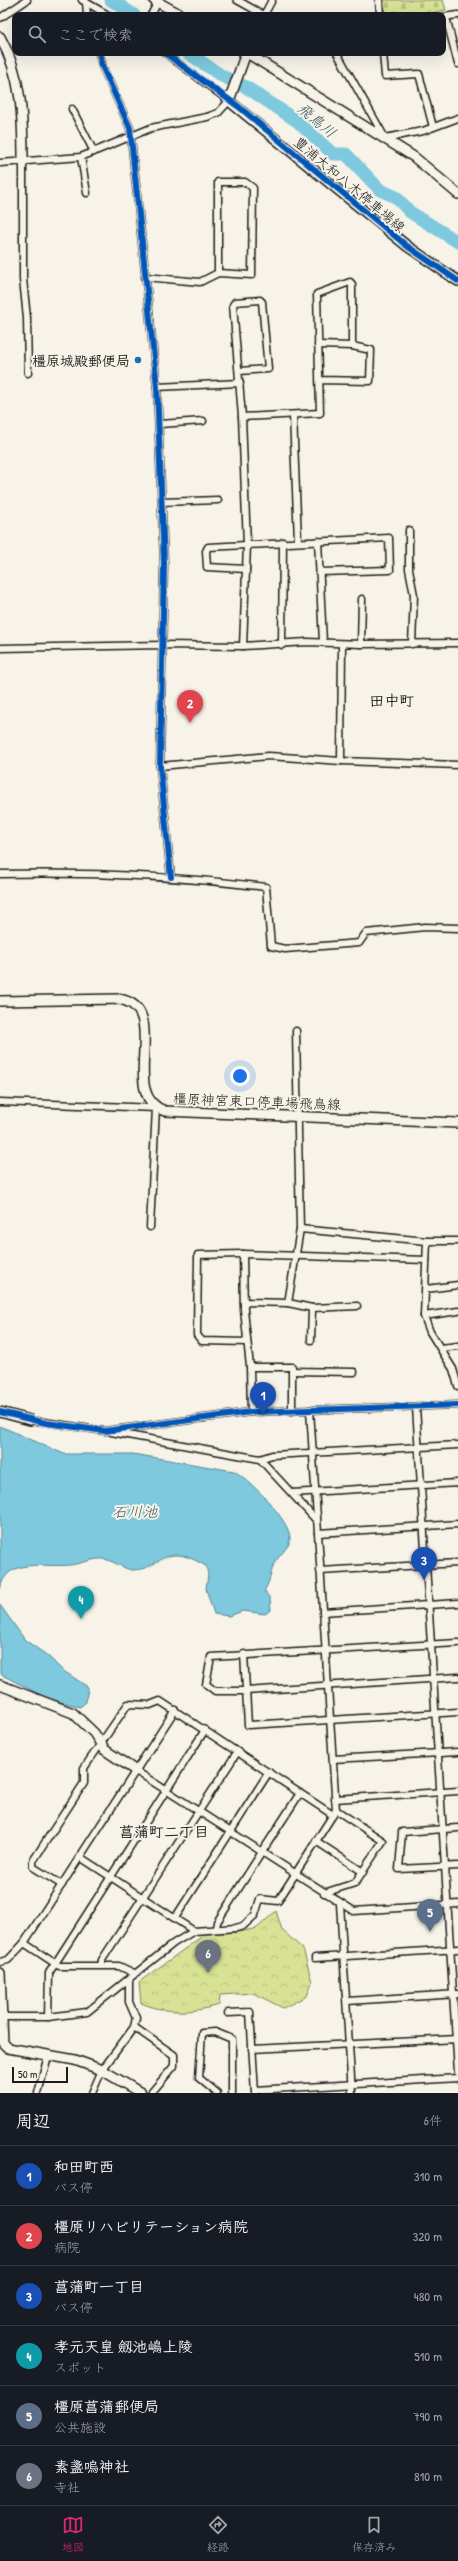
<!DOCTYPE html>
<html lang="ja">
<meta charset="utf-8">
<style>
body{margin:0;font-family:"Patrick Hand","Klee One",sans-serif;background:#20242c;color:#f1f3f6}
.scale{position:absolute;left:12px;bottom:10px;width:56px;box-sizing:border-box;padding-left:4px;border:2px solid #1c1c1c;border-top:0;font-size:11px;line-height:14px;white-space:nowrap;color:#1c1c1c;-webkit-text-stroke:3px #f7f3e8;paint-order:stroke}
.you{position:absolute;left:240px;top:1076px;width:14px;height:14px;margin:-10px;border:3px solid #fff;border-radius:50%;background:#1a73e8;box-shadow:0 0 0 6px #1a73e833}
.badge{display:grid;place-items:center;width:26px;height:26px;border-radius:50%;background:#db2777;color:#fff;font-size:13px;font-weight:700}
.pin{position:absolute;translate:-50% -33px;filter:drop-shadow(0 1px 2px #0008)}
.pin::after{content:'';position:absolute;top:21px;width:14px;height:12px;background:inherit;clip-path:polygon(0 0,100% 0,50% 100%)}
.list{margin:0;padding:0;list-style:none}
h2{display:flex;justify-content:space-between;align-items:center;height:52px;margin:0;padding:0 16px;font-size:17px}
h2 small{font-size:13px;font-weight:400;color:#9ea1a6}
.list li{display:grid;grid-template-columns:26px 1fr auto;gap:12px;align-items:center;box-sizing:border-box;height:60px;padding:0 16px;border-top:1px solid #363941}
.list b{display:block;font-size:15px;white-space:nowrap}
.list p{margin:0;font-size:13px;white-space:nowrap;color:#9ea1a6}
.list em{font-size:13px;font-style:normal;color:#9ea1a6}
.icon{flex:none;width:22px;height:22px;fill:none;stroke:currentColor;stroke-width:2;stroke-linecap:round;stroke-linejoin:round}
.map{position:relative;flex:none;width:458px;height:2093px;overflow:hidden}
.search{position:absolute;background:#171b24;box-shadow:0 4px 16px #0002;left:12px;right:12px;top:12px;height:44px;display:flex;align-items:center;gap:10px;box-sizing:border-box;padding:0 14px;border-radius:8px;color:#9ea1a6;font-size:15px}
.sheet{height:412px;background:#171b24}
nav{display:flex;justify-content:space-around;align-items:center;box-sizing:border-box;height:56px;border-top:1px solid #363941;background:#171b24;font-size:11px;color:#9ea1a6}
nav a{display:grid;justify-items:center;gap:2px}
nav .on{color:#db2777}
.map>svg:first-child{display:block}
.forest{fill:url(#forest-crowns);stroke:#7a7f58}
.cemetery{fill:url(#cemetery-stones);stroke:#7a7f58}
.water{fill:#7ec9de;stroke:#578490}
.lines{fill:none;stroke-linecap:round;stroke-linejoin:round}
.river{stroke:#7ec9de;stroke-width:13}
.street-casing{stroke:#1c1c1c;stroke-width:9}
.secondary-casing{stroke:#1c1c1c;stroke-width:12}
.street{stroke:#f7f3e8;stroke-width:6}
.secondary{stroke:#f7f3e8;stroke-width:9}
.cycleway-casing{stroke:#f7f3e8;stroke-width:8}
.cycleway{stroke:#0057b8;stroke-width:6}
.poi-dot{fill:#1f6fb2;stroke:#f7f3e8;stroke-width:1.5}
.labels{text-anchor:middle;dominant-baseline:central;stroke-width:4;stroke-linejoin:round;paint-order:stroke}
.street-label{font-size:14px;fill:#1c1c1c;stroke:#f7f3e8}
.poi-label{font-size:14px;font-weight:bold;fill:#1c1c1c;stroke:#f7f3e8;text-anchor:end}
.water-label{font-size:15px;font-style:italic;fill:#3e5960;stroke:#f7f3e8}
.neighbourhood-label{font-size:15px;font-weight:bold;fill:#1c1c1c;stroke:#f7f3e8}
</style>
<div class="map">
<svg width="458" height="2093" viewBox="0 0 458 2093">
<defs>
<pattern id="forest-crowns" width="20" height="18" patternUnits="userSpaceOnUse"><rect width="20" height="18" fill="#d7e295"/><path d="M2 6a3 3 0 1 1 6 0M12 15a3 3 0 1 1 6 0" fill="none" stroke="#b8c180"/></pattern>
<pattern id="cemetery-stones" width="16" height="16" patternUnits="userSpaceOnUse"><rect width="16" height="16" fill="#d7e295"/><path d="M2 7V4a2 2 0 0 1 4 0v3zM10 15v-3a2 2 0 0 1 4 0v3z" fill="#b8c180"/></pattern>
</defs>
<rect width="100%" height="100%" fill="#f7f3e8"/>
<filter id="ink" filterUnits="userSpaceOnUse"><feTurbulence type="fractalNoise" baseFrequency=".025" numOctaves="2"/><feDisplacementMap in="SourceGraphic" scale="8" xChannelSelector="R" yChannelSelector="G"/><feConvolveMatrix kernelMatrix="1 2 1 2 8 2 1 2 1" color-interpolation-filters="sRGB"/></filter>
<g filter="url(#ink)">
<path class="forest" d="M276,1911l6,19 21,19 9,33 -5,14 -24,12 -30,-15 -33,2 -1,10c-27,8 -51,9 -78,-2l-2,-21 66,-48 34,-2 18,-4z"/>
<polygon class="cemetery" points="384,0 443,0 446,10 420,15 385,15"/>
<g class="water">
<path d="M0,1426l64,28h69l101,17c15,8 56,49 56,67 1,8 -10,16 -14,23 -6,10 -5,20 -12,30l6,7 1,12 -6,4 -22,-3 -14,5 -15,-2 -8,-25 2,-15 -2,-8c-11,-6 -24,-14 -37,-10 -13,4 -18,14 -37,14 -9,-1 -19,-10 -29,-11 -10,-1 -22,5 -33,6 -23,3 -65,-9 -70,25z"/>
<polygon points="0,1605 25,1640 48,1656 62,1670 88,1687 86,1702 80,1707 47,1698 0,1674"/>
</g>
<g class="lines">
<g class="river">
<polyline points="111,0 134,15"/>
<polyline points="188,53 222,76 246,87 297,121 333,154 346,154 380,190 396,197 410,212 458,242"/>
</g>
<g class="street-casing">
<g id="street">
<polyline points="82,0 108,15"/>
<polyline points="237,0 264,15"/>
<polyline points="379,0 380,15"/>
<polyline points="86,2 87,15"/>
<polyline points="151,15 158,2"/>
<polyline points="264,15 272,0"/>
<polyline points="443,17 458,15"/>
<polyline points="446,17 458,64"/>
<polyline points="0,18 27,0"/>
<polyline points="99,53 103,68 130,128 157,387 164,563 160,766 171,877"/>
<polyline points="337,53 385,138 423,131 458,118"/>
<polyline points="383,53 385,76 419,74 433,127"/>
<polyline points="72,109 94,152"/>
<polyline points="81,157 87,193"/>
<polyline points="23,162 23,279 27,318 28,373"/>
<polyline points="0,163 81,157 151,128 207,117 218,113 229,101 165,53"/>
<polyline points="145,277 200,282 218,273 252,275 253,188 245,182 218,182 218,273"/>
<polyline points="318,345 352,346"/>
<polyline points="239,371 268,369 262,302 260,300 235,302 233,305 242,417 247,545 243,646"/>
<polyline points="157,387 240,383"/>
<polyline points="293,415 298,541"/>
<path d="M242,417l78,-4c-1,-40 -2,-79 -3,-119l33,-12 2,2v62l19,4 -1,31 -51,-1"/>
<polyline points="160,424 203,421"/>
<polyline points="162,502 218,500"/>
<polyline points="409,530 409,569 414,595 412,644"/>
<polyline points="318,541 323,642"/>
<polyline points="246,569 207,567 206,551 208,547 389,538 390,570 320,572"/>
<polyline points="361,644 362,599"/>
<polyline points="282,645 283,542"/>
<polyline points="0,648 163,645 243,646 307,642 361,644 458,643"/>
<polyline points="341,761 342,644"/>
<polyline points="160,766 269,756 341,761 458,765"/>
<path d="M0,874c89,-2 177,2 266,13l5,59 14,3 74,-6 7,-10 59,-6 33,1"/>
<polyline points="0,1102 156,1108 150,1227"/>
<polyline points="300,1229 427,1241 458,1241"/>
<polyline points="427,1241 424,1316 430,1332 453,1369 458,1386"/>
<polyline points="243,1254 198,1255 197,1335 202,1341 247,1342"/>
<polyline points="426,1289 458,1285"/>
<polyline points="244,1302 288,1303 312,1308 357,1306"/>
<polyline points="288,1303 300,1229 296,1031"/>
<polyline points="424,1316 458,1311"/>
<polyline points="311,1340 312,1308"/>
<polyline points="441,1348 458,1346"/>
<polyline points="250,1367 292,1367 292,1411"/>
<polyline points="292,1371 354,1372"/>
<polyline points="416,1407 458,2072"/>
<polyline points="251,1412 250,1367 244,1310 243,1254 426,1260"/>
<polyline points="30,1420 105,1431 251,1412 458,1405"/>
<polyline points="111,1432 260,1459 272,1455 458,1445"/>
<polyline points="260,1459 317,1521"/>
<polyline points="292,1493 458,1483"/>
<polyline points="318,1533 458,1524"/>
<polyline points="320,1571 458,1563"/>
<polyline points="323,1612 458,1603"/>
<polyline points="458,1643 211,1657 206,1684 215,1691 246,1691 458,1677"/>
<polyline points="244,1654 248,1725 458,1712"/>
<polyline points="333,1759 458,1752"/>
<polyline points="136,1771 354,1911 458,1904"/>
<polyline points="335,1799 458,1791"/>
<polyline points="458,1828 402,1832 399,1869 458,1866"/>
<polyline points="316,1841 363,1872"/>
<polyline points="80,1857 194,1931"/>
<polyline points="62,1885 33,1867 33,1861 84,1783 84,1768 128,1704 150,1705 160,1701 333,1815"/>
<polyline points="324,1893 355,1883 383,1841 336,1810"/>
<polyline points="340,1904 352,2093"/>
<polyline points="175,1918 269,1772"/>
<polyline points="216,1928 217,1922 300,1793"/>
<polyline points="24,1943 59,1966 119,1966 134,1973"/>
<polyline points="315,1958 458,1949"/>
<polyline points="0,1962 8,1960 24,1943 175,1710"/>
<polyline points="101,1965 102,1960 238,1751"/>
<polyline points="347,2001 458,1994"/>
<polyline points="228,2013 250,2012 255,2093"/>
<polyline points="2,2017 48,2017 87,2012 174,1943 194,1931 236,1928 243,1926 255,1915 260,1899 278,1901 336,1810 310,1410"/>
<polyline points="48,2017 49,1973 205,1730"/>
<polyline points="134,2027 174,2055 174,2066 151,2093"/>
<polyline points="252,2049 458,2039"/>
<polyline points="255,2090 458,2078"/>
<polyline points="38,2093 48,2056"/>
<polyline points="92,2093 102,2070 134,2027 136,2018 129,2002 129,1980"/>
<polyline points="217,2093 199,2078 202,2033 215,2032 232,2039 232,2093"/>
</g>
</g>
<g class="secondary-casing">
<g id="secondary">
<polyline points="154,0 181,15"/>
<path d="M0,37c22,39 23,81 23,125"/>
<polyline points="246,53 229,101 407,246 458,281"/>
<polyline points="247,53 414,157 458,194"/>
<path d="M0,1001l119,-2c54,9 -3,96 46,112l293,12"/>
<polyline points="0,1412 30,1420"/>
<polyline points="0,1685 73,1713 94,1733 105,1750 136,1771"/>
<polyline points="0,1973 3,2043 8,2048 75,2060 102,2070 141,2093"/>
</g>
</g>
<use href="#street" class="street"/>
<use href="#secondary" class="secondary"/>
<g class="cycleway-casing">
<g id="cycleway">
<polyline points="99,53 103,68 130,128 157,387 164,563 160,766 171,877"/>
<polyline points="165,53 239,107 407,246 458,281"/>
<polyline points="0,1412 46,1423 105,1431 251,1412 458,1405"/>
</g>
</g>
<use href="#cycleway" class="cycleway"/>
</g>
</g>
<circle class="poi-dot" cx="138" cy="360" r="4"/>
<g class="labels">
<g class="street-label">
<text transform="translate(350 184) rotate(40)">豊浦大和八木停車場線</text>
<text transform="translate(257 1101) rotate(2)">橿原神宮東口停車場飛鳥線</text>
</g>
<g class="poi-label">
<text x="130" y="360">橿原城殿郵便局</text>
</g>
<g class="water-label">
<text transform="translate(317 120) rotate(40)">飛鳥川</text>
<text x="135" y="1511">石川池</text>
</g>
<g class="neighbourhood-label">
<text x="392" y="700">田中町</text>
<text x="164" y="1831">菖蒲町二丁目</text>
</g>
</g>
</svg>
<div class="scale">50 m</div>
<div class="you"></div>
<div class="pin badge" style="left:263px;top:1415px;background:#1a4fb4">1</div>
<div class="pin badge" style="left:190px;top:723px;background:#e0444e">2</div>
<div class="pin badge" style="left:424px;top:1580px;background:#1a4fb4">3</div>
<div class="pin badge" style="left:81px;top:1619px;background:#0f9aa8">4</div>
<div class="pin badge" style="left:430px;top:1932px;background:#5c6f8a">5</div>
<div class="pin badge" style="left:208px;top:1973px;background:#6b7280">6</div>
<div class="search"><svg class="icon" aria-label="search" viewBox="0 0 24 24"><circle cx="10" cy="10" r="6"/><path d="M15 15l6 6"/></svg>ここで検索</div>
</div>
<section class="sheet">
<h2>周辺<small>6件</small></h2>
<ul class="list">
<li><span class="badge" style="background:#1a4fb4">1</span><div><b>和田町西</b><p>バス停</p></div><em>310 m</em></li>
<li><span class="badge" style="background:#e0444e">2</span><div><b>橿原リハビリテーション病院</b><p>病院</p></div><em>320 m</em></li>
<li><span class="badge" style="background:#1a4fb4">3</span><div><b>菖蒲町一丁目</b><p>バス停</p></div><em>480 m</em></li>
<li><span class="badge" style="background:#0f9aa8">4</span><div><b>孝元天皇 劔池嶋上陵</b><p>スポット</p></div><em>510 m</em></li>
<li><span class="badge" style="background:#5c6f8a">5</span><div><b>橿原菖蒲郵便局</b><p>公共施設</p></div><em>790 m</em></li>
<li><span class="badge" style="background:#6b7280">6</span><div><b>素盞嗚神社</b><p>寺社</p></div><em>810 m</em></li>
</ul>
</section>
<nav>
<a class="on"><svg class="icon" aria-label="map" viewBox="0 0 24 24"><path d="M3 6l6-2 6 2 6-2v14l-6 2-6-2-6 2zM9 4v14M15 6v14"/></svg>地図</a>
<a><svg class="icon" aria-label="directions" viewBox="0 0 24 24"><path d="M12 3l9 9-9 9-9-9zM9 14v-3h6M13 9l2 2-2 2"/></svg>経路</a>
<a><svg class="icon" aria-label="saved" viewBox="0 0 24 24"><path d="M7 4h10v16l-5-4-5 4z"/></svg>保存済み</a>
</nav>
